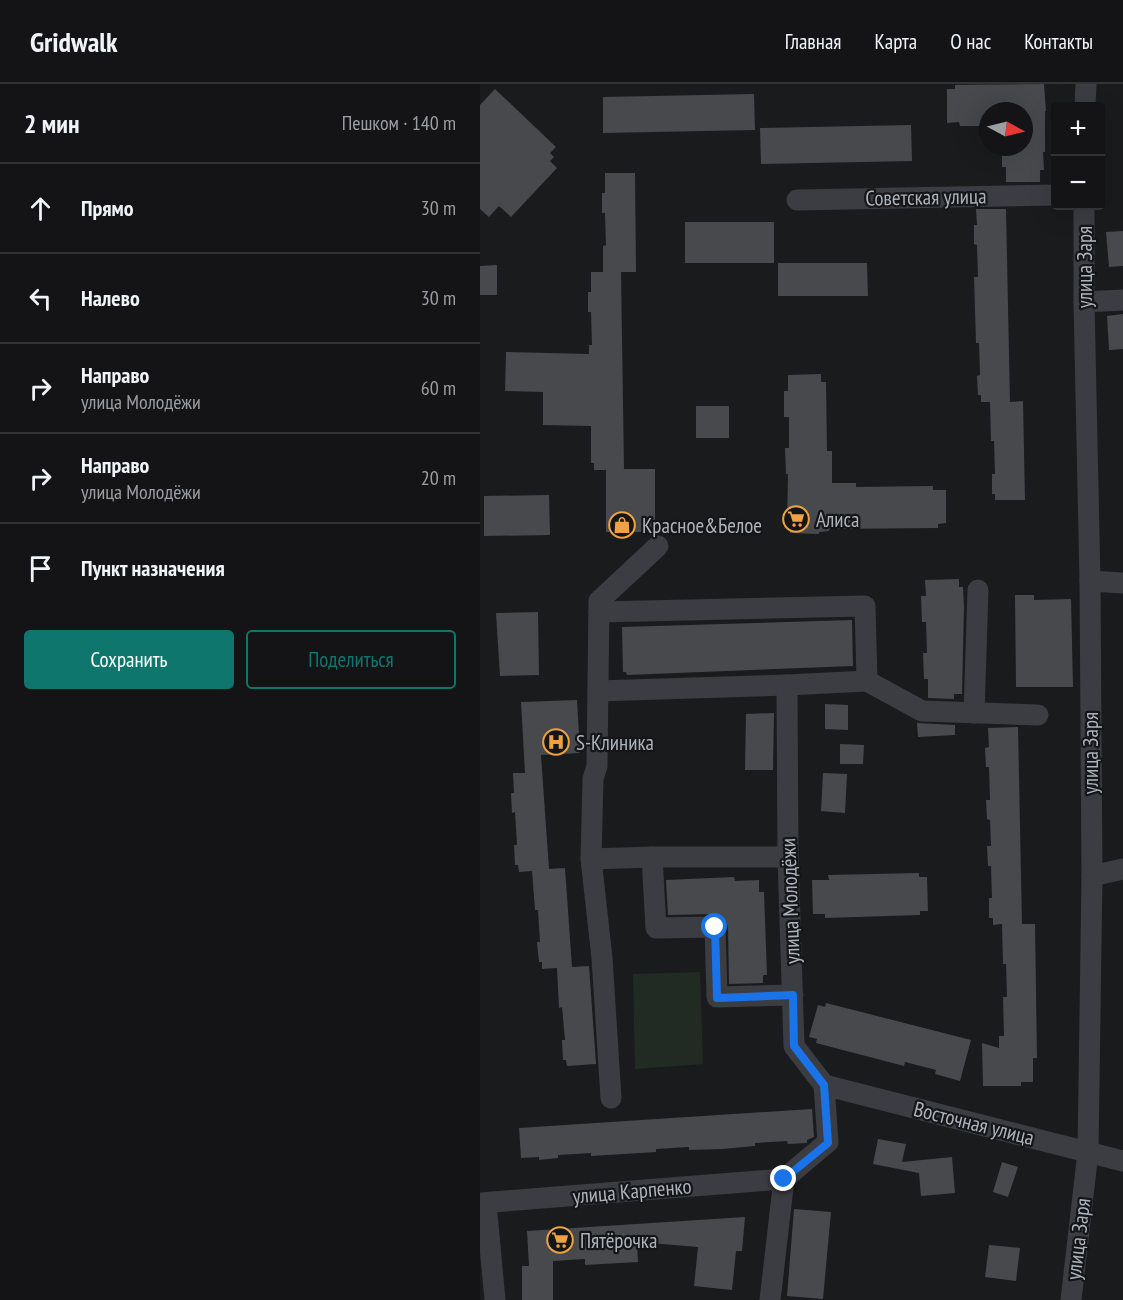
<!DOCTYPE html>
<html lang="ru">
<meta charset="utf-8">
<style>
body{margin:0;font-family:"PT Sans Narrow",sans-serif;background:#212123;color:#f1f3f6}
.controls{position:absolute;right:18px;top:18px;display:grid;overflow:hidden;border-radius:6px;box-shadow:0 6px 24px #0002}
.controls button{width:54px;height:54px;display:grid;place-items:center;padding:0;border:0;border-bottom:2px solid #333335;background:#141416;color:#f1f3f6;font:30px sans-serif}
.compass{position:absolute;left:499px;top:18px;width:54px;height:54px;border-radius:50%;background:#141416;box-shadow:0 6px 24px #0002;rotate:97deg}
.stop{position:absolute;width:18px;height:18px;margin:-14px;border:4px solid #1a73e8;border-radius:50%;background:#fff}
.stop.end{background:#1a73e8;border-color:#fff;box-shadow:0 2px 6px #0008}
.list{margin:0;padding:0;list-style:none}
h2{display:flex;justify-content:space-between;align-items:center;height:78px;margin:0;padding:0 24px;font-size:26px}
h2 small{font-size:20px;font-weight:400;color:#9d9ea1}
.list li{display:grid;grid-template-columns:39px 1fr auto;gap:18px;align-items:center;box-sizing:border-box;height:90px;padding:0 24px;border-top:2px solid #333335}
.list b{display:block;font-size:22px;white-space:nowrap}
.list p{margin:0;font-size:20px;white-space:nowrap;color:#9d9ea1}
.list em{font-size:20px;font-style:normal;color:#9d9ea1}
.actions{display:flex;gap:12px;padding:18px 24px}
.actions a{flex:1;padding:14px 0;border:2px solid #0f766e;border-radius:6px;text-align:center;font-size:21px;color:#0f766e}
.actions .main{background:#0f766e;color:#fff}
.icon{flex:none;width:33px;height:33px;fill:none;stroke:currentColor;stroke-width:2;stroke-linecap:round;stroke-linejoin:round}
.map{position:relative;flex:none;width:643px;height:1216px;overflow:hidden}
header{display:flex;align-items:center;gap:36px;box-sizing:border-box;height:84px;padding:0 30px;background:#141416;border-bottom:2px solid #333335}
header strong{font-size:28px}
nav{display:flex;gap:33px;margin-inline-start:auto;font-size:21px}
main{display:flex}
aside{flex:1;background:#141416}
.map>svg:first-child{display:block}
.green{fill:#222b23}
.building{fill:#47494d}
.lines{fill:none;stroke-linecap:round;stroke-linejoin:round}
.minor{stroke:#3b3d42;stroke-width:21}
.route{stroke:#1a73e8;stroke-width:8}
.labels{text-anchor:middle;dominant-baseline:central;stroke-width:4.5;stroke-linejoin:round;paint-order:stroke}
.street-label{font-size:21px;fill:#adb3bc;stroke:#151618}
.poi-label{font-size:21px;fill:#adb3bc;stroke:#151618;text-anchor:start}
</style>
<header>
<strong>Gridwalk</strong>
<nav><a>Главная</a><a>Карта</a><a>О нас</a><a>Контакты</a></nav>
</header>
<main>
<aside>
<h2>2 мин<small>Пешком · 140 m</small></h2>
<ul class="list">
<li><svg class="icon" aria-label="ahead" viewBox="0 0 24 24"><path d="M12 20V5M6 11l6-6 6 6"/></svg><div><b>Прямо</b></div><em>30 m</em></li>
<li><svg class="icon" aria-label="left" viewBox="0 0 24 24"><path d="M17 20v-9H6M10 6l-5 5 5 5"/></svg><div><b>Налево</b></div><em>30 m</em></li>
<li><svg class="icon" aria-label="right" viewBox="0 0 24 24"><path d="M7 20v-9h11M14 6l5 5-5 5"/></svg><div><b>Направо</b><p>улица Молодёжи</p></div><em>60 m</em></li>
<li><svg class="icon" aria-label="right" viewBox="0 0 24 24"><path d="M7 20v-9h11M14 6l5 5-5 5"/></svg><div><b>Направо</b><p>улица Молодёжи</p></div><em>20 m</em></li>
<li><svg class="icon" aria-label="arrive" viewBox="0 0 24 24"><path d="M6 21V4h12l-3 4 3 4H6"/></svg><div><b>Пункт назначения</b></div></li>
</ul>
<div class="actions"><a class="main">Сохранить</a><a>Поделиться</a></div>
</aside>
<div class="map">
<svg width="643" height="1216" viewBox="0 0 643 1216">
<rect width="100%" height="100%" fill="#1a1b1d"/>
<polygon class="green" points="220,888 223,980 155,985 153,890"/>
<g class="building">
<polygon points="564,0 566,27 565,27 565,68 563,68 564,86 560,86 560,98 526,98 526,83 522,83 522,63 544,63 544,27 508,27 508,42 480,42 479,38 467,39 467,5 475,5 475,1"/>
<polygon points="15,5 76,63 70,69 74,73 70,77 77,84 31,133 19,122 9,133 0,125 0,21"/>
<polygon points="274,10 275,46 123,49 123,13"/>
<polygon points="431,41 432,77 281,80 280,44"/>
<polygon points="125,89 155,89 156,188 141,188 144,385 175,385 175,448 126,448 126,386 114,386 114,379 111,379 111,342 63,341 63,308 25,307 26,268 109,270 109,261 112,261 111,228 108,228 108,208 111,208 111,188 123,188 123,162 126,161 125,129 122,129 122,109 125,109"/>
<polygon points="496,125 526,125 530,318 543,317 545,416 515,416 515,410 512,410 512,390 515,390 514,357 511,357 510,318 501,318 501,311 498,311 497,292 500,291 499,259 496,259 494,193 498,193 497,161 494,160 494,141 497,141"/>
<rect x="205" y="138" width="89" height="41"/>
<polygon points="643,147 643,182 629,183 626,148"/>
<polygon points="298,179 387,179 388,212 298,212"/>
<polygon points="17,181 17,211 0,211 0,182"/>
<polygon points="643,230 643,265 629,266 627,232"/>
<polygon points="341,290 341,298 346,298 347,367 352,367 352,399 376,399 376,403 453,402 453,406 466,406 466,439 458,440 458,444 349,445 349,447 339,448 339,450 310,449 309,440 307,440 308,390 306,390 305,364 309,364 309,333 304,333 304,307 308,307 308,291"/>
<rect x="216" y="322" width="33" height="32"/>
<polygon points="69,411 70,451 4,452 4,412"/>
<polygon points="479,495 479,503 483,503 484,523 482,610 474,610 474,615 448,614 448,595 444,595 443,569 447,569 446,538 442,538 441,512 446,512 445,496"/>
<polygon points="535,511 554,511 554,516 591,515 593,603 536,603"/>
<polygon points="58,528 59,591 20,592 16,529"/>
<polygon points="372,536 373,582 147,591 146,588 143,588 142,543"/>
<polygon points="97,616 100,669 61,671 69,785 85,784 92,883 109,882 116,980 87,982 86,976 83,976 82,956 85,956 82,923 79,924 77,884 62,885 62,878 59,878 57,858 60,858 58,826 55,826 52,787 39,788 38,781 35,781 34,761 37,761 35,728 32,729 31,709 34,709 33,689 45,689 41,618"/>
<polygon points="345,620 368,621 368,646 345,645"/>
<polygon points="294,629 293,686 265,686 266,630"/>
<polygon points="437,639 475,641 475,651 438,653"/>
<polygon points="538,643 542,840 555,840 557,974 553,974 553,998 541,998 541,1002 503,1002 502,959 519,964 519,952 524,952 523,913 527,913 526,880 523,880 522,840 513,841 513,834 509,834 509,814 512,814 511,782 508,782 507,762 511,762 510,736 507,735 506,716 510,716 509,683 506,683 505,664 509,663 508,644"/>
<polygon points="360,660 384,661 383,680 360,680"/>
<polygon points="343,689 367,690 365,729 341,727"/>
<polygon points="439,789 439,793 447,793 448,827 440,827 440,831 345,834 345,830 333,830 332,796 349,796 348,791"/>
<polygon points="254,793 255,797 279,796 279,808 284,808 287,891 283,891 283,899 249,900 248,843 246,837 242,832 235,830 188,831 186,796"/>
<polygon points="346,919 491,956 480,997 455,990 456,986 425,978 424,982 336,959 337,955 329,953 338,921 345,923"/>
<polygon points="332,1025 334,1053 327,1056 327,1059 308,1060 307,1057 275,1059 275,1062 242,1065 209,1066 209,1063 176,1065 176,1068 111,1072 111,1069 78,1071 78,1074 59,1076 59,1073 41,1074 39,1044"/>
<polygon points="398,1055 426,1060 422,1078 472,1073 475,1109 441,1112 439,1089 393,1080"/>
<polygon points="522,1078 538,1083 528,1113 513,1108"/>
<polygon points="314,1125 351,1128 343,1215 307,1212"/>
<polygon points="265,1133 262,1167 256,1167 252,1206 214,1202 218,1163 157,1158 158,1178 105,1181 105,1175 73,1177 73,1216 42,1216 42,1182 49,1182 47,1147"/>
<polygon points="509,1161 540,1164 536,1197 505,1193"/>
</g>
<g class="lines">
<g class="minor">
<polyline points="605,22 606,0"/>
<polyline points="317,116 576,111"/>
<polyline points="604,218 643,216"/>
<polyline points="610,497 643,499"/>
<polyline points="119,528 385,522 387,597"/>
<polyline points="118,607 307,601 387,597 442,627 558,631"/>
<polyline points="494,629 498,506"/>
<polyline points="172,773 176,844 235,843 237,913 313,911"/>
<polyline points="111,775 172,773 308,773"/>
<polyline points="612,792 643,785"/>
<polyline points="344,1001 643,1077"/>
<polyline points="131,1014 122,874 111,775 113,695 117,682 119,517 178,462"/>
<polyline points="0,1119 304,1095"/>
<polyline points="6,1119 15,1216"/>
<polyline points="290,1216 304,1095 348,1058 344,1001 314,962 308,773 307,601"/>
<polyline points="591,1216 608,1068 612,792 610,497 604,218 604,122"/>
</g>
</g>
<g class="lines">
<polyline class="route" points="235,843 237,914 313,911 314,962 344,1001 348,1059 304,1095"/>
</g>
<defs>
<g id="supermarket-ring" transform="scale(1.35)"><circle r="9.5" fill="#151618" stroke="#eea241" stroke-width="1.5"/><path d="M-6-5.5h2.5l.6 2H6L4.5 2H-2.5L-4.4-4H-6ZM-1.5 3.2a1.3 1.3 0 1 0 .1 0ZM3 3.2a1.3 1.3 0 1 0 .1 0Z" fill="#eea241"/></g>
<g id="shop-ring" transform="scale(1.35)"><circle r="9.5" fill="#151618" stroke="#eea241" stroke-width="1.5"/><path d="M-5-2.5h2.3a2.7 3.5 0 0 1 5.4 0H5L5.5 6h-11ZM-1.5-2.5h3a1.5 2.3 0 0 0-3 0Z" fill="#eea241"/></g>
<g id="hospital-ring" transform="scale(1.35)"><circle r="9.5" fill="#151618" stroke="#eea241" stroke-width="1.5"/><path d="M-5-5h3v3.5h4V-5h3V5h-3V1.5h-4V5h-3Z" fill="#eea241"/></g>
</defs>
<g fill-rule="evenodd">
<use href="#supermarket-ring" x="316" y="435"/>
<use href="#shop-ring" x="142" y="441"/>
<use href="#hospital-ring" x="76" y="658"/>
<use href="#supermarket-ring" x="80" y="1156"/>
</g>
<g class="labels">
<g class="street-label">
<text transform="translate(446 113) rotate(-1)">Советская улица</text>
<text transform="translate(604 183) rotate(-90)">улица Заря</text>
<text transform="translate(610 669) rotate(-90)">улица Заря</text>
<text transform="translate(310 817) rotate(-92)">улица Молодёжи</text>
<text transform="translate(494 1039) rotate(14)">Восточная улица</text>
<text transform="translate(152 1107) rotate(-5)">улица Карпенко</text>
<text transform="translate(598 1155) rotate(-83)">улица Заря</text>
</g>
<g class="poi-label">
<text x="336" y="435">Алиса</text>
<text x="162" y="441">Красное&amp;Белое</text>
<text x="96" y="658">S-Клиника</text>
<text x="100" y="1156">Пятёрочка</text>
</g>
</g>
</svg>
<div class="controls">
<button>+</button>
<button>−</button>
</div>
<svg class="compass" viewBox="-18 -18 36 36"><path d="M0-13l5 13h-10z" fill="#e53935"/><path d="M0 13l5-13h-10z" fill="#9d9ea1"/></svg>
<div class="stop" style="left:235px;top:843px"></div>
<div class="stop end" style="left:304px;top:1095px"></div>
</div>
</main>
